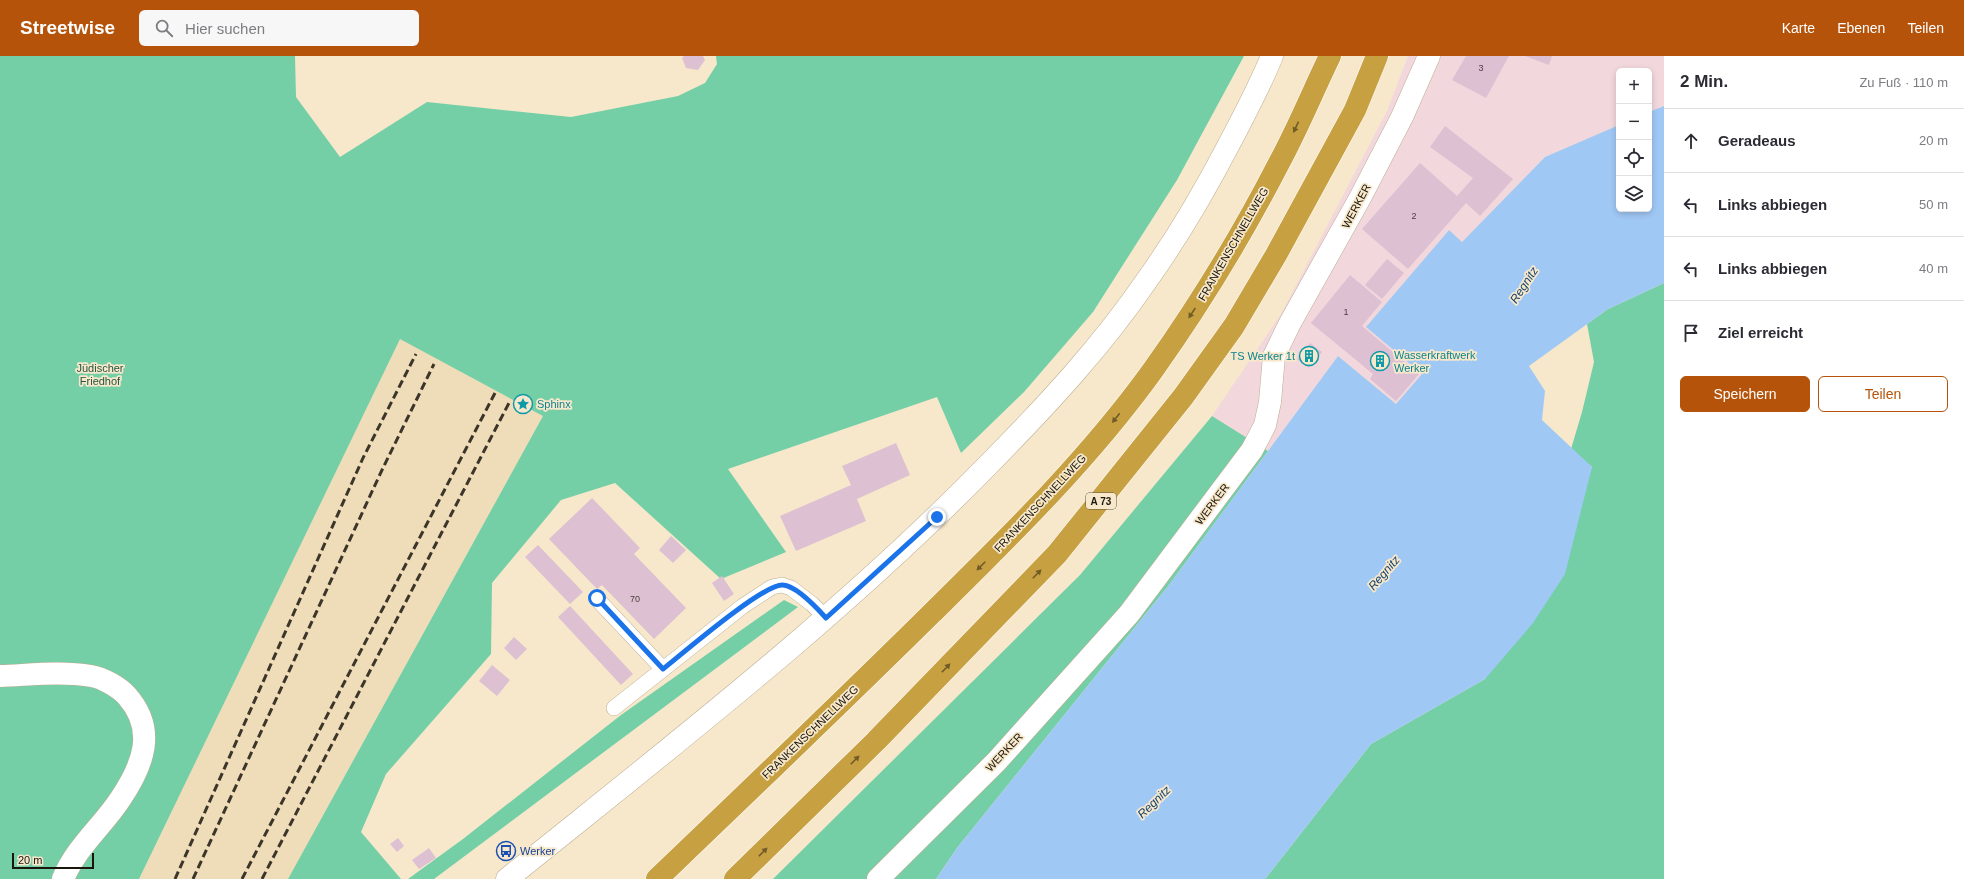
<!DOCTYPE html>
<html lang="de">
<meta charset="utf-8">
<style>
body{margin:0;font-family:Helvetica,sans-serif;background:#f7f7f7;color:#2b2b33}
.controls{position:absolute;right:12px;top:12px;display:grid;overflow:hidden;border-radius:6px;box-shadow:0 2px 6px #0003}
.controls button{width:36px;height:36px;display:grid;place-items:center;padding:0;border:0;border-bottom:1px solid #e1e1e2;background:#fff;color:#2b2b33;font:20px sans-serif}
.scale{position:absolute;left:12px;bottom:10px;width:82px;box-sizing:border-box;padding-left:4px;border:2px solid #1b160c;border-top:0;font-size:11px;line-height:14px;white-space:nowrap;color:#1b160c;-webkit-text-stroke:3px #f7e8cb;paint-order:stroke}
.stop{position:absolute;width:12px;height:12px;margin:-9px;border:3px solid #1a73e8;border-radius:50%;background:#fff}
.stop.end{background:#1a73e8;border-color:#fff;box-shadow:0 1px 4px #0008}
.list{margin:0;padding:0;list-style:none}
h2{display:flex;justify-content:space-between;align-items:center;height:52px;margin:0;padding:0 16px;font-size:17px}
h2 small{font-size:13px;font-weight:400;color:#7c7c81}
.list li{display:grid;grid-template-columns:26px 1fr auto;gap:12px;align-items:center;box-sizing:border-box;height:64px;padding:0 16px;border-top:1px solid #e1e1e2}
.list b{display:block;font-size:15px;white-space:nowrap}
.list em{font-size:13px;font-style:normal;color:#7c7c81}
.actions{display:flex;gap:8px;padding:12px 16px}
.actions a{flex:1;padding:9px 0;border:1px solid #b45309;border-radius:6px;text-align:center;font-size:14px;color:#b45309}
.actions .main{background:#b45309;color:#fff}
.icon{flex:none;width:22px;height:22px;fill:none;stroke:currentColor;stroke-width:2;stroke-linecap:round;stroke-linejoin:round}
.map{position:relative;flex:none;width:1664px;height:823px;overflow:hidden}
header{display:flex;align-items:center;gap:24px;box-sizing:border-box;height:56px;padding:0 20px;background:#b45309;color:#fff}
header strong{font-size:19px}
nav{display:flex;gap:22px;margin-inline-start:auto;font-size:14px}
.search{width:280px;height:36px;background:#f7f7f7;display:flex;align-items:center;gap:10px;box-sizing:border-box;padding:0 14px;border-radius:6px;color:#7c7c81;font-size:15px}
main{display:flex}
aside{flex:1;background:#fff}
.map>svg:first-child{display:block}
.built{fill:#efdcb9}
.industrial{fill:#f2d8dc}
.green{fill:#74cfa7}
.water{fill:#a0c8f5}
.building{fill:#dec0d3}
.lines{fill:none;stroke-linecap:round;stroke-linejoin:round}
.lane-casing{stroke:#bcad92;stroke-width:16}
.street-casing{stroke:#bcad92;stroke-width:23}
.secondary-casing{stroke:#bcad92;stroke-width:23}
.highway-casing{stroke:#fff;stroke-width:23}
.lane{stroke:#fff;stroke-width:15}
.street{stroke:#fff;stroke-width:22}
.secondary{stroke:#fff;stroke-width:22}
.highway{stroke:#c7a041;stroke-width:22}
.rail{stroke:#3c3529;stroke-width:3;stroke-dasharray:8 4;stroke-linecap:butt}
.oneway{fill:#715b26}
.route{stroke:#1a73e8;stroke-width:5}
.labels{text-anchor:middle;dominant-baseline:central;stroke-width:3.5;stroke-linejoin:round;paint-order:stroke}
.number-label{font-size:9px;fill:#4c403e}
.shield{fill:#f7e8cb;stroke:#5d5545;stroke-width:1}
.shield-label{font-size:10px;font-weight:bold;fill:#1b160c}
.street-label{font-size:11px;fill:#1b160c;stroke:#f7e8cb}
.culture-label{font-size:11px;fill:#0d838f;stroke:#f7e8cb;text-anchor:start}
.park-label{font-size:11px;fill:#24533f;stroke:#f7e8cb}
.transit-label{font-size:11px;fill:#164399;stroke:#f7e8cb;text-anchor:start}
.water-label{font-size:12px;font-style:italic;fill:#11416f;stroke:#f7e8cb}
</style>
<header>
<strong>Streetwise</strong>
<div class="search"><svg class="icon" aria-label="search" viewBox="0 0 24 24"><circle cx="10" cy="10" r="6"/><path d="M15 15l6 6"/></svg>Hier suchen</div>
<nav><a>Karte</a><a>Ebenen</a><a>Teilen</a></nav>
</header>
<main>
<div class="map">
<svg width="1664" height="823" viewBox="0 0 1664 823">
<rect width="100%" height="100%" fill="#f7e8cb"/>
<polygon class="built" points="400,282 543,360 288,823 139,823"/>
<polygon class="industrial" points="1408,0 1664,0 1664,50 1649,56 1649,15 1619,15 1619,69 1545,101 1462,186 1449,174 1366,271 1422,318 1396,348 1338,300 1268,395 1212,360 1281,258 1387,55"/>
<g class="green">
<polygon points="0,0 295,0 296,41 340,101 427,46 571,61 678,40 705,27 717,8 716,0 1244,0 1177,124 1093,256 1024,336 961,397 937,341 728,413 786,496 721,523 615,427 561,444 492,527 491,598 386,718 361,776 401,823 288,823 543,360 400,283 139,823 0,823"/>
<polygon points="1664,227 1664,823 1265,823 1371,688 1485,623 1592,411 1571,393 1582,356 1594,306 1587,268 1608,253"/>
<polygon points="1212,360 1268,395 1169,529 957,792 936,823 773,823 1080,519"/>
<polygon points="784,544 798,551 434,823 408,823 463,783 621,659"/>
</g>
<polygon class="water" points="1664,50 1664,227 1608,253 1529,310 1545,335 1542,364 1592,411 1565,518 1533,567 1485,623 1371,688 1265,823 936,823 957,792 1169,529 1338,300 1396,348 1422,318 1366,271 1449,174 1462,186 1545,101 1619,69 1619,153 1649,153 1649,56"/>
<g class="building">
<polygon points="684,0 703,0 705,4 698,14 686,12 682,2"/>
<polygon points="1466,0 1509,0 1486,42 1452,24"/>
<polygon points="1525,0 1552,0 1549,9"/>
<polygon points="1445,70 1513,123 1480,160 1466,147 1408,213 1362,173 1420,107 1457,140 1473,122 1430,91"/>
<polygon points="1387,203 1404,217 1382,243 1365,229"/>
<polygon points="1350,219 1382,246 1362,270 1419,318 1396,345 1370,323 1373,318 1311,267"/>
<polygon points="1310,287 1322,296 1309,312 1297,303"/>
<polygon points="896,387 910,419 857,443 866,465 796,495 780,460 851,429 842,410"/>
<polygon points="592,442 640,492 634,498 686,552 654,583 602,529 597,533 549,483"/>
<polygon points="671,480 686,494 673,507 659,494"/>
<polygon points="538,489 583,536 570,548 525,501"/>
<polygon points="722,520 734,538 724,545 712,527"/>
<polygon points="570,550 633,618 621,629 558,561"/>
<polygon points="514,581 527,593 516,604 504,592"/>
<polygon points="492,609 510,624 497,640 479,625"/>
<polygon points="398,782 404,790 397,796 390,788"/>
<polygon points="429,792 436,802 419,813 412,804"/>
</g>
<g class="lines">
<g class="lane-casing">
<g id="lane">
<polyline points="597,543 663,613"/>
<polyline points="614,652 743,550 772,531 782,529 791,532 812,548 826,562"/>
</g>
</g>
<g class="street-casing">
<g id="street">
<path d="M0,620c30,-1 61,-5 91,0 12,2 28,11 36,20 30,34 16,69 -6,102 -18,28 -45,49 -58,81"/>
<polyline points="878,823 996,706 1129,558 1252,394 1265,369 1270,346 1274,300 1290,267 1360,142 1402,61 1429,0"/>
</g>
</g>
<g class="secondary-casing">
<path id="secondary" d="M507,823c166,-134 335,-264 484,-417 56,-57 111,-116 156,-182 30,-42 56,-86 80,-132 16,-30 32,-60 45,-92"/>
</g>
<g class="highway-casing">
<g id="highway">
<path d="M657,823c92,-88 184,-176 275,-266 78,-77 157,-154 221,-243 47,-66 89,-135 126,-207 19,-35 34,-72 51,-107"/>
<polyline points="735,823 876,685 1057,498 1183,341 1234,270 1276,199 1355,54 1377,0"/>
</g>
</g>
<use href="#lane" class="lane"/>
<use href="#street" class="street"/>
<use href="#secondary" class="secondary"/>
<use href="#highway" class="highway"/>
<g class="rail">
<polyline points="175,823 363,402 416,298"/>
<polyline points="193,823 382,414 434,308"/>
<polyline points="242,823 495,337"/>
<polyline points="262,823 510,345"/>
</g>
</g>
<defs><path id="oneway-solid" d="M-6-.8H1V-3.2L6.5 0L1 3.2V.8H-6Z"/></defs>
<g class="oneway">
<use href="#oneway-solid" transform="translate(1296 71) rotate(115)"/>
<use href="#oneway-solid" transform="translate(1192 257) rotate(124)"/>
<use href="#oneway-solid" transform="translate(1116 362) rotate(128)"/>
<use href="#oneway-solid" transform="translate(981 510) rotate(135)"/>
<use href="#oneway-solid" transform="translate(1037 518) rotate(-46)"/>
<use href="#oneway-solid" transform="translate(946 612) rotate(-46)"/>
<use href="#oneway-solid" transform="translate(855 704) rotate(-45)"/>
<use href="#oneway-solid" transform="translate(763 796) rotate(-45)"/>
</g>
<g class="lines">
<path class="route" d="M597,542l66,71c19,-15 101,-86 120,-84 13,1 34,23 43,33l111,-101"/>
</g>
<defs>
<g id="building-ring" transform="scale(1)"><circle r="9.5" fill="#f7e8cb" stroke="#0f9aa8" stroke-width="1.5"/><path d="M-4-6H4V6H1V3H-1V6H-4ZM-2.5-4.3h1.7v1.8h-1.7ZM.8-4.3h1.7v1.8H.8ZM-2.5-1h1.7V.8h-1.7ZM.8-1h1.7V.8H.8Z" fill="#0f9aa8"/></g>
<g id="sight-ring" transform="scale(1)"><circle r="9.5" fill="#f7e8cb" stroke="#0f9aa8" stroke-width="1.5"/><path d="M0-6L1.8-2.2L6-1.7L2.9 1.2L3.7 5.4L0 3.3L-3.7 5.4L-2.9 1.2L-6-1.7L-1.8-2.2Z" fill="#0f9aa8"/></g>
<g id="bus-ring" transform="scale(1)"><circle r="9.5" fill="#f7e8cb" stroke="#1a4fb4" stroke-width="1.5"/><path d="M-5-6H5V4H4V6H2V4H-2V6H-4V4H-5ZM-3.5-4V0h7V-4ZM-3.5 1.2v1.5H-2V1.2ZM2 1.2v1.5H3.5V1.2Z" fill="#1a4fb4"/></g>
</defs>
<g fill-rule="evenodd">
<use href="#building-ring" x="1309" y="300"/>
<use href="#building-ring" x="1380" y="305"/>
<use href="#sight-ring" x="523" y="348"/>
<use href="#bus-ring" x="506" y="795"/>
</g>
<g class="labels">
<g class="number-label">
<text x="1481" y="12">3</text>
<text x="1414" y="160">2</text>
<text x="1346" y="256">1</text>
<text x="635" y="543">70</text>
</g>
<rect class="shield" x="1086" y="437" width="30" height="16" rx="3"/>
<g class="shield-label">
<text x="1101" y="445">A 73</text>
</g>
<g class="street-label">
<text transform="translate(1356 150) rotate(-62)">WERKER</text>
<text transform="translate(1233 188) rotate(-60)">FRANKENSCHNELLWEG</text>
<text transform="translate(1040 447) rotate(-47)">FRANKENSCHNELLWEG</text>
<text transform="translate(1212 448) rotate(-53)">WERKER</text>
<text transform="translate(810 676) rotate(-44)">FRANKENSCHNELLWEG</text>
<text transform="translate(1004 696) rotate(-47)">WERKER</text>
</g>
<g class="culture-label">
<text x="1394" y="299">Wasserkraftwerk<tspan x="1394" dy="13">Werker</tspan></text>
<text x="1295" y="300" text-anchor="end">TS Werker 1t</text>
<text x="537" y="348">Sphinx</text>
</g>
<g class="park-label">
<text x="100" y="312">Jüdischer<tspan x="100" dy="13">Friedhof</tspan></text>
</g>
<g class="transit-label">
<text x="520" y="795">Werker</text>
</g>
<g class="water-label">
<text transform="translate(1524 229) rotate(-57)">Regnitz</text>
<text transform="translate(1384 517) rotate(-49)">Regnitz</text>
<text transform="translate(1154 746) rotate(-44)">Regnitz</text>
</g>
</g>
</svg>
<div class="controls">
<button>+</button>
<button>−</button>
<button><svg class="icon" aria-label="locate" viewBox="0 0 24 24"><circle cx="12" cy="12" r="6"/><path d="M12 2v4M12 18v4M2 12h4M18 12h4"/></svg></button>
<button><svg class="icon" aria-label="layers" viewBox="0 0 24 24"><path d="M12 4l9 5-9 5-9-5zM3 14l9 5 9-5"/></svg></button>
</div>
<div class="scale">20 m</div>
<div class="stop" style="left:597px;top:542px"></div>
<div class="stop end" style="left:937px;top:461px"></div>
</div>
<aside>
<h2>2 Min.<small>Zu Fuß · 110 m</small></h2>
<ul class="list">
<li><svg class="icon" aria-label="ahead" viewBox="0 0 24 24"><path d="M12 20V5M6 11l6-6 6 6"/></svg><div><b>Geradeaus</b></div><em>20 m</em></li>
<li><svg class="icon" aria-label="left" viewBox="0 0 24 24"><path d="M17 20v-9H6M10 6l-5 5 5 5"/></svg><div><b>Links abbiegen</b></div><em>50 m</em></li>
<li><svg class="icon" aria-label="left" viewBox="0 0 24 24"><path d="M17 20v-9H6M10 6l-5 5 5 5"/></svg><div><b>Links abbiegen</b></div><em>40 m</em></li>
<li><svg class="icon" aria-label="arrive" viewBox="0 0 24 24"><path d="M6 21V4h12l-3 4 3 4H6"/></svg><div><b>Ziel erreicht</b></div></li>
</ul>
<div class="actions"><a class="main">Speichern</a><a>Teilen</a></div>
</aside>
</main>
